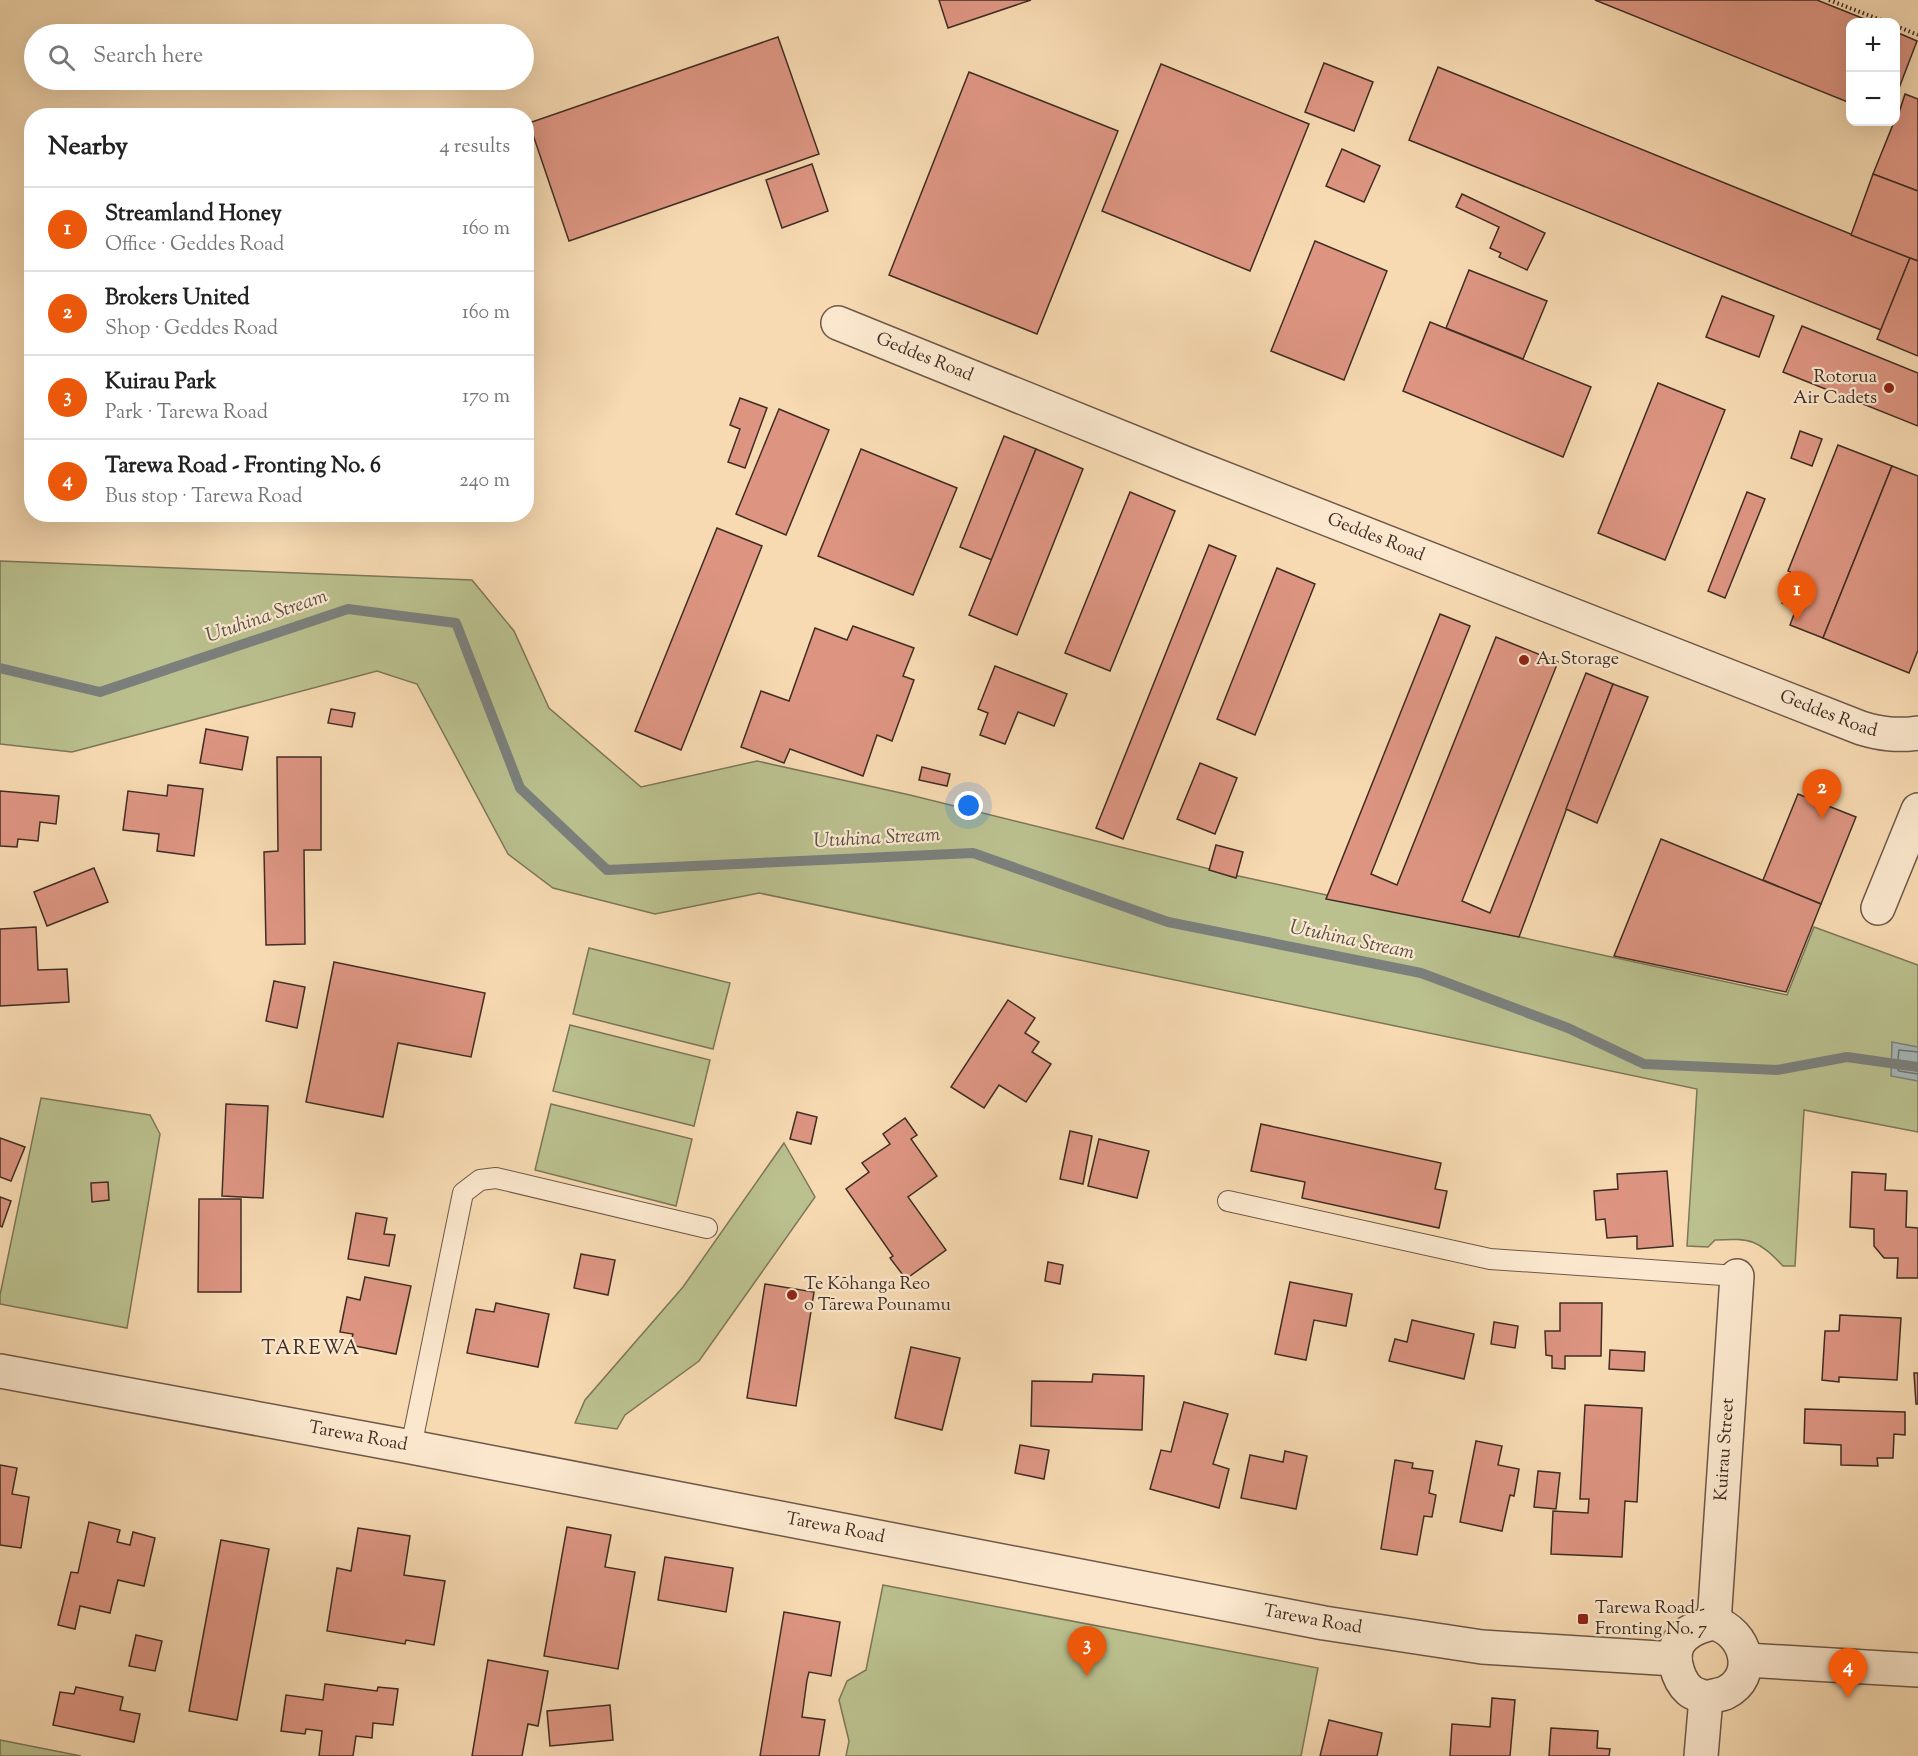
<!DOCTYPE html>
<meta charset="utf-8">
<style>
body{margin:0;font-family:"Sorts Mill Goudy",serif;background:#f2f2f2;color:#222}
.controls{position:absolute;right:18px;top:18px;display:grid;overflow:hidden;border-radius:12px;box-shadow:0 6px 24px #0002}
.controls button{width:54px;height:54px;display:grid;place-items:center;padding:0;border:0;border-bottom:2px solid #e0e0e0;background:#fff;color:#222;font:30px sans-serif}
.you{position:absolute;left:969px;top:806px;width:21px;height:21px;margin:-15px;border:4px solid #fff;border-radius:50%;background:#1a73e8;box-shadow:0 0 0 9px #1a73e833}
.badge{display:grid;place-items:center;width:39px;height:39px;border-radius:50%;background:#ea580c;color:#fff;font-size:20px;font-weight:700}
.pin{position:absolute;translate:-50% -50px;filter:drop-shadow(0 2px 3px #0008)}
.pin::after{content:'';position:absolute;top:32px;width:21px;height:18px;background:inherit;clip-path:polygon(0 0,100% 0,50% 100%)}
.list{margin:0;padding:0;list-style:none}
h2{display:flex;justify-content:space-between;align-items:center;height:78px;margin:0;padding:0 24px;font-size:26px}
h2 small{font-size:20px;font-weight:400;color:#767676}
.list li{display:grid;grid-template-columns:39px 1fr auto;gap:18px;align-items:center;box-sizing:border-box;height:84px;padding:0 24px;border-top:2px solid #e0e0e0}
.list b{display:block;font-size:22px;white-space:nowrap}
.list p{margin:0;font-size:20px;white-space:nowrap;color:#767676}
.list em{font-size:20px;font-style:normal;color:#767676}
.icon{flex:none;width:33px;height:33px;fill:none;stroke:currentColor;stroke-width:2;stroke-linecap:round;stroke-linejoin:round}
.map{position:relative;flex:none;width:1918px;height:1756px;overflow:hidden}
.search{position:absolute;background:#fff;box-shadow:0 6px 24px #0002;left:24px;top:24px;width:510px;height:66px;display:flex;align-items:center;gap:15px;box-sizing:border-box;padding:0 21px;border-radius:33px;color:#767676;font-size:22px}
.panel{position:absolute;background:#fff;box-shadow:0 6px 24px #0002;left:24px;top:108px;width:510px;height:414px;border-radius:24px}
.map>svg:first-child{display:block}
.green{fill:#bac08e;stroke:#7d7659;stroke-width:1.5}
.water{fill:#a3b7b8;stroke:#7b807d;stroke-width:1.5}
.lines{fill:none;stroke-linecap:round;stroke-linejoin:round}
.shore{stroke:#72726e;stroke-width:1.5}
.stream{stroke:#7b807d;stroke-width:10}
.building{fill:#dd9582;stroke:#402d24;stroke-width:1.5}
.service-casing{stroke:#6e5848;stroke-width:22}
.minor-casing{stroke:#6e5848;stroke-width:36}
.path{stroke:#402d24;stroke-width:4;stroke-dasharray:1.5 3;stroke-linecap:butt}
.service{stroke:#fae7cd;stroke-width:20}
.minor{stroke:#fae7cd;stroke-width:33}
.poi-dot{fill:#8f2418;stroke:#fae7cd;stroke-width:2}
.labels{text-anchor:middle;dominant-baseline:central;stroke-width:4.5;stroke-linejoin:round;paint-order:stroke}
.street-label{font-size:18px;fill:#402d24;stroke:#fae7cd}
.poi-label{font-size:18px;fill:#402d24;stroke:#fae7cd;text-anchor:start}
.water-label{font-size:20px;font-style:italic;fill:#595049;stroke:#fae7cd}
.neighbourhood-label{font-size:20px;letter-spacing:1.5px;fill:#402d24;stroke:#fae7cd}
</style>
<div class="map">
<svg width="1918" height="1756" viewBox="0 0 1918 1756">
<rect width="100%" height="100%" fill="#f7dab2"/>
<filter id="stains"><feTurbulence type="fractalNoise" baseFrequency=".00333" numOctaves="4"/><feColorMatrix values="0 0 0 0 .2 0 0 0 0 .09 0 0 0 0 .02 0 0 0 .5 -.17"/></filter>
<radialGradient id="worn" r=".72"><stop offset=".6" stop-color="#630" stop-opacity="0"/><stop offset="1" stop-color="#630" stop-opacity=".3"/></radialGradient>
<g class="green">
<path d="M0,561l472,19 42,51 35,77 92,79 116,-26 153,34 324,80 553,120 27,-68 104,38v167l-114,-22 -9,156h-12c-25,-26 -31,-28 -68,-26l-7,7 -21,-1 10,-157 -938,-196 -104,21 -102,-26 -45,-34 -91,-170 -40,-13 -305,81 -72,-8z"/>
<polygon points="589,948 730,983 713,1049 573,1014"/>
<polygon points="570,1025 710,1060 694,1126 553,1091"/>
<polygon points="41,1098 150,1115 160,1134 127,1328 0,1304 0,1295"/>
<polygon points="551,1104 692,1139 676,1206 535,1170"/>
<polygon points="784,1143 815,1197 699,1361 625,1415 617,1429 575,1423 585,1400 683,1287"/>
<polygon points="883,1585 1318,1668 1301,1756 846,1756 849,1741 839,1700 847,1681 866,1670"/>
<polygon points="0,1740 81,1756 0,1756"/>
</g>
<polygon class="water" points="1892,1042 1918,1047 1918,1081 1891,1076"/>
<g class="lines">
<polyline class="shore" points="1918,1052 1899,1050 1897,1068 1899,1071 1918,1074"/>
<polyline class="stream" points="0,668 100,692 348,609 456,623 520,788 607,870 973,853 1168,922 1421,973 1568,1028 1644,1064 1777,1070 1847,1057 1918,1067"/>
</g>
<g class="building">
<polygon points="939,0 1031,0 948,28"/>
<polygon points="1595,0 1817,0 1872,22 1850,22 1850,103"/>
<polygon points="1896,32 1917,41 1896,96"/>
<polygon points="778,37 819,154 569,241 529,123"/>
<polygon points="1324,63 1373,82 1354,131 1305,112"/>
<polygon points="1161,64 1309,124 1250,271 1102,211"/>
<polygon points="1438,67 1910,258 1881,330 1409,140"/>
<polygon points="969,72 1118,131 1037,334 889,275"/>
<polygon points="1905,94 1918,99 1918,191 1873,174 1894,122 1896,122"/>
<polygon points="1342,149 1380,166 1364,202 1326,186"/>
<polygon points="812,164 828,211 782,228 766,180"/>
<polygon points="1873,174 1918,191 1918,261 1851,235"/>
<polygon points="1462,194 1545,233 1527,270 1499,257 1501,253 1490,248 1499,227 1456,207"/>
<polygon points="1315,241 1387,271 1344,380 1271,351"/>
<polygon points="1910,258 1918,261 1918,356 1877,339"/>
<polygon points="1469,270 1547,301 1523,359 1446,328"/>
<polygon points="1722,296 1774,316 1759,357 1706,337"/>
<polygon points="1430,322 1591,387 1563,457 1403,391"/>
<polygon points="1802,326 1918,373 1918,426 1783,372"/>
<polygon points="1658,383 1725,410 1665,560 1598,533"/>
<polygon points="740,398 767,408 745,468 728,462 740,429 730,425"/>
<polygon points="779,409 829,430 786,535 736,514"/>
<polygon points="1800,431 1822,439 1812,466 1791,458"/>
<polygon points="1004,436 1036,449 992,560 960,547"/>
<polygon points="1838,445 1892,466 1823,638 1790,625 1796,609 1782,603 1794,574 1788,571"/>
<polygon points="861,449 957,488 913,595 818,556"/>
<polygon points="1036,449 1083,469 1017,635 969,615"/>
<polygon points="1892,466 1918,476 1918,650 1909,673 1823,638"/>
<polygon points="1130,492 1175,511 1110,671 1065,653"/>
<polygon points="1747,492 1765,499 1725,598 1708,591"/>
<polygon points="717,528 762,546 681,750 635,731"/>
<polygon points="1209,545 1236,556 1123,839 1096,828"/>
<polygon points="1277,568 1315,584 1255,735 1217,719"/>
<polygon points="1440,614 1470,626 1371,874 1397,885 1496,637 1558,662 1462,901 1490,913 1586,673 1613,684 1519,937 1326,899"/>
<polygon points="853,626 914,648 903,676 914,680 892,741 877,735 863,776 790,749 784,763 741,747 761,691 789,701 815,628 847,640"/>
<polygon points="995,666 1067,694 1054,726 1018,712 1005,744 980,735 988,713 978,709"/>
<polygon points="1613,684 1648,697 1597,823 1566,809"/>
<polygon points="331,709 355,713 352,727 328,723"/>
<polygon points="206,729 248,737 242,770 200,763"/>
<polygon points="277,757 321,757 321,850 304,850 305,944 266,945 264,852 278,851"/>
<polygon points="1200,763 1237,778 1215,834 1177,819"/>
<polygon points="922,767 950,774 947,786 919,780"/>
<polygon points="168,785 203,789 194,856 157,851 159,834 123,830 128,791 167,796"/>
<polygon points="0,791 59,796 56,824 40,822 38,841 18,839 17,847 0,846"/>
<polygon points="1798,794 1856,817 1821,904 1763,880"/>
<polygon points="1661,839 1821,904 1786,992 1614,956"/>
<polygon points="1216,845 1243,852 1236,878 1209,870"/>
<polygon points="94,868 108,902 47,926 34,892"/>
<polygon points="36,927 38,970 67,969 69,1002 0,1006 0,929"/>
<polygon points="334,962 485,993 471,1057 398,1043 383,1117 306,1102"/>
<polygon points="274,981 305,987 297,1028 266,1021"/>
<polygon points="1008,1000 1035,1018 1025,1033 1039,1042 1032,1052 1051,1064 1026,1102 999,1085 984,1108 951,1087"/>
<polygon points="226,1104 268,1106 263,1198 222,1196"/>
<polygon points="797,1112 817,1117 811,1144 790,1139"/>
<polygon points="905,1118 917,1135 911,1139 937,1176 908,1197 946,1250 906,1279 890,1258 893,1256 846,1189 869,1172 862,1163 890,1144 883,1134"/>
<polygon points="1261,1124 1441,1163 1435,1189 1447,1191 1439,1228 1302,1198 1305,1182 1251,1171"/>
<polygon points="1070,1131 1092,1136 1083,1184 1060,1179"/>
<polygon points="0,1138 25,1147 11,1181 0,1177"/>
<polygon points="1099,1139 1149,1151 1137,1198 1088,1186"/>
<polygon points="1667,1171 1673,1246 1637,1249 1637,1236 1607,1238 1605,1219 1596,1220 1594,1191 1618,1189 1617,1174"/>
<polygon points="1852,1172 1886,1174 1885,1190 1907,1191 1906,1227 1918,1228 1918,1278 1897,1278 1898,1258 1884,1258 1874,1246 1874,1229 1850,1227"/>
<polygon points="108,1182 109,1200 92,1202 91,1183"/>
<polygon points="0,1197 11,1201 2,1227 0,1226"/>
<polygon points="199,1199 241,1199 241,1292 198,1292"/>
<polygon points="356,1213 387,1218 384,1234 395,1235 389,1266 348,1259"/>
<polygon points="581,1254 615,1260 608,1295 574,1288"/>
<polygon points="1048,1262 1063,1265 1060,1284 1045,1281"/>
<polygon points="365,1277 411,1286 396,1354 350,1345 353,1334 340,1332 347,1297 360,1300"/>
<polygon points="1290,1282 1352,1294 1346,1326 1314,1320 1306,1360 1275,1354"/>
<polygon points="765,1284 814,1292 796,1406 747,1398"/>
<polygon points="496,1303 549,1314 538,1367 467,1353 476,1309 494,1312"/>
<polygon points="1560,1303 1602,1303 1601,1356 1565,1356 1565,1369 1552,1368 1552,1356 1546,1355 1545,1331 1560,1331"/>
<polygon points="1840,1315 1901,1318 1897,1380 1839,1377 1839,1382 1822,1380 1825,1331 1839,1331"/>
<polygon points="1412,1320 1474,1334 1464,1379 1389,1361 1395,1339 1407,1342"/>
<polygon points="1494,1322 1518,1326 1515,1348 1491,1344"/>
<polygon points="911,1347 960,1358 942,1430 895,1418"/>
<polygon points="1610,1350 1645,1352 1644,1371 1609,1369"/>
<polygon points="1914,1373 1918,1373 1918,1404 1916,1404"/>
<polygon points="1093,1374 1144,1376 1142,1430 1031,1426 1032,1381 1092,1382"/>
<polygon points="1184,1402 1228,1414 1213,1464 1229,1469 1219,1508 1150,1489 1161,1450 1171,1452"/>
<polygon points="1585,1405 1642,1408 1637,1502 1625,1501 1622,1557 1551,1554 1553,1511 1588,1513 1589,1499 1580,1499"/>
<polygon points="1805,1409 1905,1412 1905,1435 1894,1434 1893,1458 1877,1458 1878,1466 1841,1465 1841,1445 1804,1443"/>
<polygon points="1476,1441 1502,1446 1498,1465 1519,1469 1514,1496 1510,1495 1502,1531 1460,1522"/>
<polygon points="1020,1445 1049,1450 1044,1479 1015,1473"/>
<polygon points="1285,1451 1307,1456 1296,1509 1241,1498 1250,1455 1283,1462"/>
<polygon points="1395,1460 1413,1463 1412,1468 1433,1471 1429,1493 1436,1495 1432,1517 1424,1516 1417,1555 1381,1549"/>
<polygon points="0,1465 17,1468 12,1494 29,1497 21,1548 0,1545"/>
<polygon points="1538,1471 1560,1473 1556,1509 1534,1507"/>
<polygon points="89,1522 120,1530 117,1542 130,1545 133,1532 155,1538 144,1586 118,1580 110,1613 80,1606 75,1629 58,1625 71,1572 78,1573"/>
<polygon points="567,1527 611,1535 605,1567 635,1572 618,1669 544,1656"/>
<polygon points="358,1528 410,1536 404,1575 445,1581 434,1645 406,1640 405,1644 327,1631 337,1568 351,1571"/>
<polygon points="221,1540 269,1549 237,1720 189,1711"/>
<polygon points="665,1557 733,1568 726,1612 658,1600"/>
<polygon points="784,1612 840,1622 831,1676 809,1672 807,1680 802,1717 825,1720 819,1756 760,1756"/>
<polygon points="136,1635 162,1641 155,1671 129,1666"/>
<polygon points="488,1660 548,1671 538,1726 528,1724 522,1756 472,1756"/>
<polygon points="325,1684 377,1691 378,1687 398,1689 393,1725 373,1723 372,1738 356,1736 353,1756 319,1756 322,1731 306,1729 305,1734 281,1731 286,1695 323,1700"/>
<polygon points="76,1687 123,1697 120,1710 140,1714 134,1742 53,1725 60,1692 74,1694"/>
<polygon points="1492,1698 1515,1700 1510,1756 1450,1756 1452,1724 1490,1727"/>
<polygon points="610,1705 613,1740 550,1746 547,1711"/>
<polygon points="1329,1720 1382,1733 1377,1756 1320,1756"/>
<polygon points="1551,1728 1598,1731 1597,1748 1610,1749 1609,1756 1549,1756"/>
</g>
<g class="lines">
<g class="service-casing">
<g id="service">
<polyline points="1228,1201 1490,1259 1737,1276"/>
<polyline points="411,1447 463,1193 480,1180 496,1178 707,1228"/>
</g>
</g>
<g class="minor-casing">
<g id="minor">
<path id="s1" d="M838,323l349,141 674,264c20,6 36,8 57,5"/>
<polyline points="1878,908 1918,810"/>
<path id="s2" d="M0,1371l411,76 913,176 158,24 193,12"/>
<path id="s3" d="M1714,1623l23,-347"/>
<path d="M1714,1623c32,9 45,53 11,70 -6,2 -13,3 -19,5 -5,-2 -13,-4 -17,-8 -7,-6 -11,-16 -13,-25 -6,-26 16,-38 38,-42z"/>
<polyline points="1746,1660 1918,1670"/>
<polyline points="1701,1756 1706,1698"/>
</g>
</g>
<g class="path">
<polyline points="1829,0 1886,22"/>
<polyline points="1896,26 1918,35"/>
</g>
<use href="#service" class="service"/>
<use href="#minor" class="minor"/>
</g>
<g class="poi-dot">
<circle cx="1889" cy="388" r="6"/>
<circle cx="1524" cy="660" r="6"/>
<circle cx="792" cy="1295" r="6"/>
<rect x="1577" y="1613" width="12" height="12" rx="3"/>
</g>
<g class="labels">
<g class="street-label">
<text stroke="none"><textPath href="#s1" startOffset="93">Geddes Road</textPath></text>
<text stroke="none"><textPath href="#s1" startOffset="579">Geddes Road</textPath></text>
<text stroke="none"><textPath href="#s1" startOffset="1065">Geddes Road</textPath></text>
<text stroke="none"><textPath href="#s2" startOffset="364">Tarewa Road</textPath></text>
<text stroke="none"><textPath href="#s3" startOffset="174">Kuirau Street</textPath></text>
<text stroke="none"><textPath href="#s2" startOffset="850">Tarewa Road</textPath></text>
<text stroke="none"><textPath href="#s2" startOffset="1336">Tarewa Road</textPath></text>
</g>
<g class="poi-label">
<text x="1877" y="378" text-anchor="end">Rotorua<tspan x="1877" dy="21">Air Cadets</tspan></text>
<text x="1536" y="660">A1 Storage</text>
<text x="804" y="1285">Te Kōhanga Reo<tspan x="804" dy="21">o Tārewa Pounamu</tspan></text>
<text x="1595" y="1609">Tarewa Road -<tspan x="1595" dy="21">Fronting No. 7</tspan></text>
</g>
<g class="water-label">
<text transform="translate(267 617) rotate(-19)">Utuhina Stream</text>
<text transform="translate(877 839) rotate(-3)">Utuhina Stream</text>
<text transform="translate(1352 941) rotate(12)">Utuhina Stream</text>
</g>
<g class="neighbourhood-label">
<text x="311" y="1349">TAREWA</text>
</g>
</g>
<rect width="100%" height="100%" filter="url(#stains)"/>
<rect width="100%" height="100%" fill="url(#worn)"/>
</svg>
<div class="controls">
<button>+</button>
<button>−</button>
</div>
<div class="you"></div>
<div class="pin badge" style="left:1797px;top:621px">1</div>
<div class="pin badge" style="left:1822px;top:819px">2</div>
<div class="pin badge" style="left:1087px;top:1676px">3</div>
<div class="pin badge" style="left:1848px;top:1698px">4</div>
<div class="search"><svg class="icon" aria-label="search" viewBox="0 0 24 24"><circle cx="10" cy="10" r="6"/><path d="M15 15l6 6"/></svg>Search here</div>
<section class="panel">
<h2>Nearby<small>4 results</small></h2>
<ul class="list">
<li><span class="badge">1</span><div><b>Streamland Honey</b><p>Office · Geddes Road</p></div><em>160 m</em></li>
<li><span class="badge">2</span><div><b>Brokers United</b><p>Shop · Geddes Road</p></div><em>160 m</em></li>
<li><span class="badge">3</span><div><b>Kuirau Park</b><p>Park · Tarewa Road</p></div><em>170 m</em></li>
<li><span class="badge">4</span><div><b>Tarewa Road - Fronting No. 6</b><p>Bus stop · Tarewa Road</p></div><em>240 m</em></li>
</ul>
</section>
</div>
